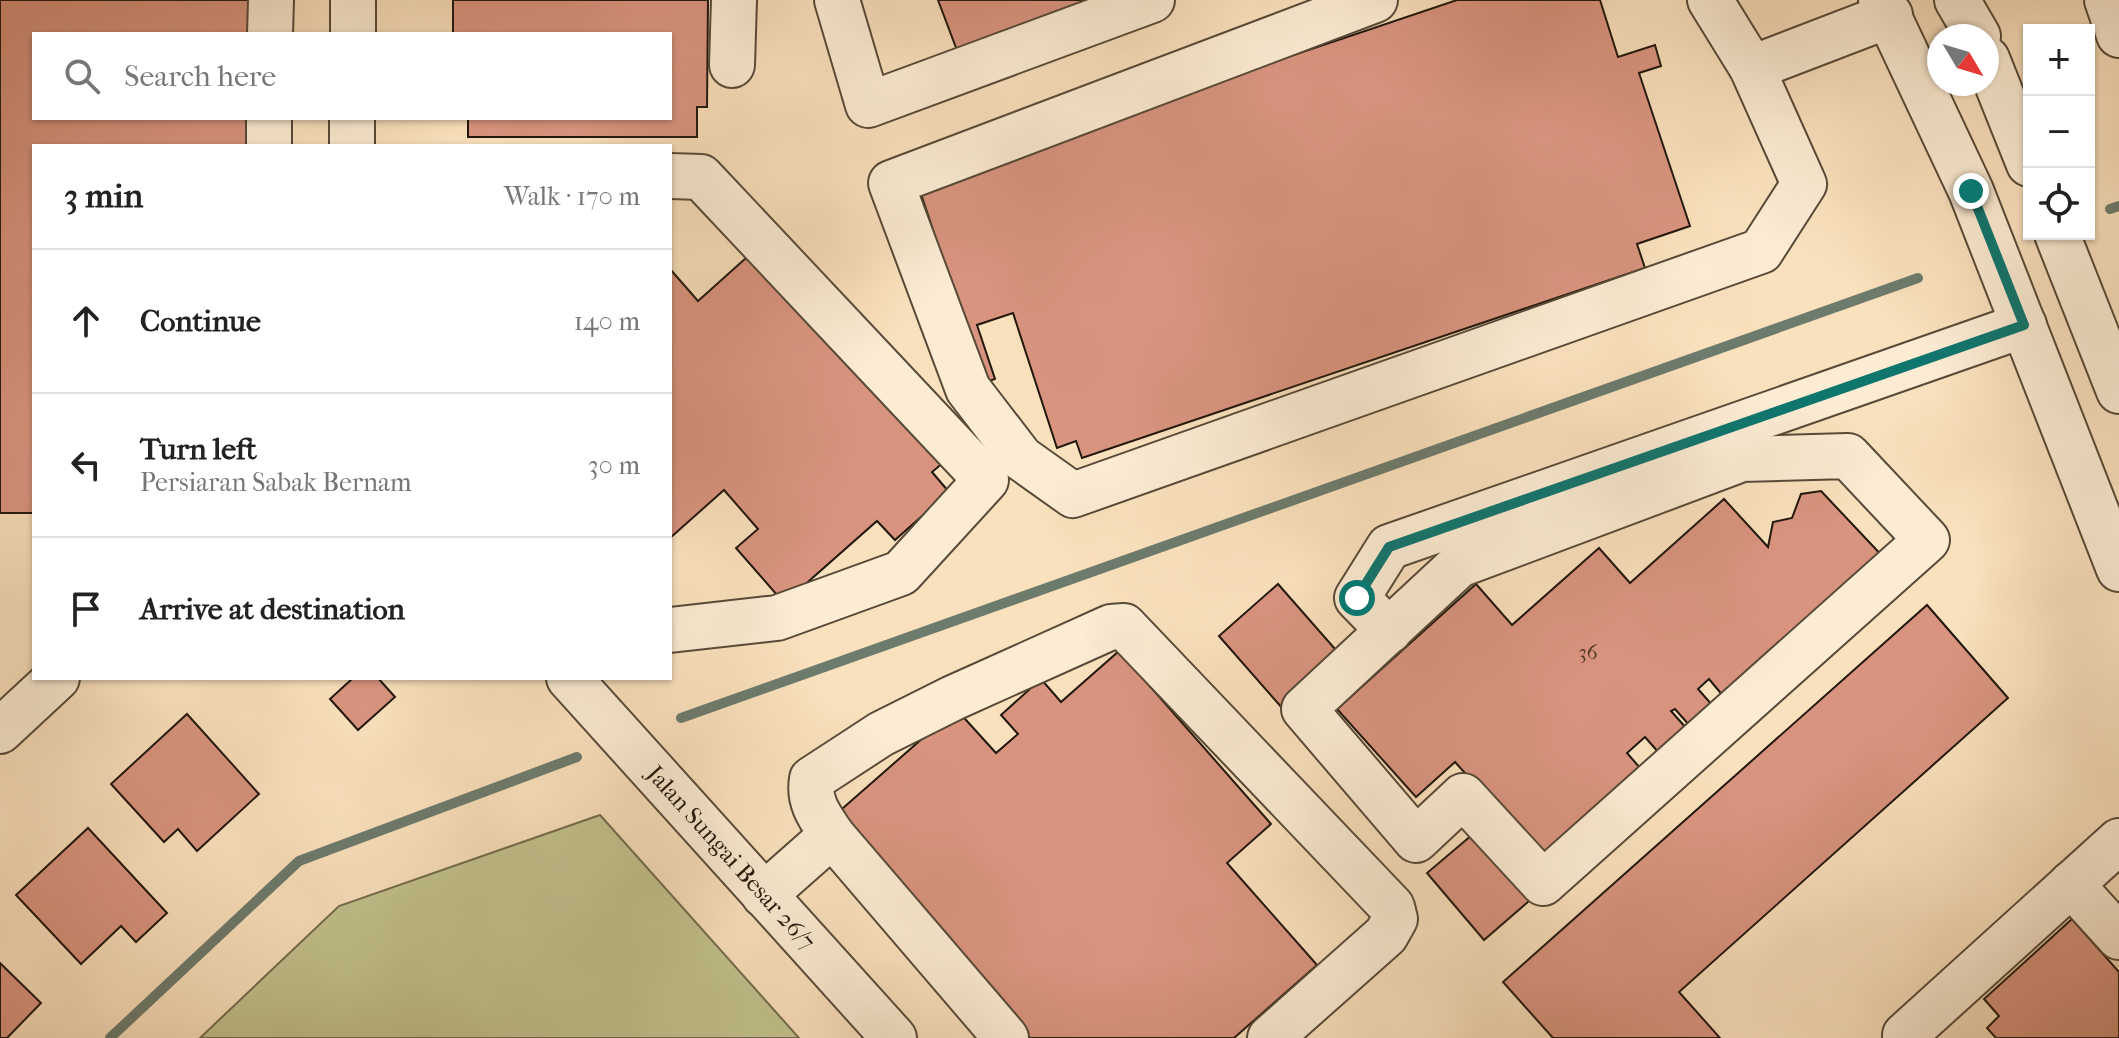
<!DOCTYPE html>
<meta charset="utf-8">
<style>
body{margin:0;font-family:"IM FELL French Canon",serif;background:#f2f2f2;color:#222}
.controls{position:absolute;right:24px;top:24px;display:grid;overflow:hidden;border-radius:0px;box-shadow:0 2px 6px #0004}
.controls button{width:72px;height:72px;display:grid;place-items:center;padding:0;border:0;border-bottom:2px solid #e0e0e0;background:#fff;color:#222;font:40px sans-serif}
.compass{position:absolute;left:1927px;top:24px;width:72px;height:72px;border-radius:50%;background:#fff;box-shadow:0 2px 6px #0004;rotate:128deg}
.stop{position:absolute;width:24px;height:24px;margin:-18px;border:6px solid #0f766e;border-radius:50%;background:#fff}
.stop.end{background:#0f766e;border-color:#fff;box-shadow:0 2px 8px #0008}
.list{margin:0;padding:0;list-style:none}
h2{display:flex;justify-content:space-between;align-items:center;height:104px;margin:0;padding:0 32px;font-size:34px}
h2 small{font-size:26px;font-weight:400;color:#767676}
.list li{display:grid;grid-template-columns:52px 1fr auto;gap:24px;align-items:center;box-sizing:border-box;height:144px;padding:0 32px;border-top:2px solid #e0e0e0}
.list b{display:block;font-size:30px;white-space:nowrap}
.list p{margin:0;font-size:26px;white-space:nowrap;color:#767676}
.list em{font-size:26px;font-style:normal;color:#767676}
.icon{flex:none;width:44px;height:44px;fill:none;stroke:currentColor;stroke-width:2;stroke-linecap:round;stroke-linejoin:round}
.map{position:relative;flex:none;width:2119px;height:1038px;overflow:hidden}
.search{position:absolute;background:#fff;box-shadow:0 2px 6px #0004;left:32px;top:32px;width:640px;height:88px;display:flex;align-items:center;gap:20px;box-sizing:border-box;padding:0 28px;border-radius:0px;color:#767676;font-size:30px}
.panel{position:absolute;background:#fff;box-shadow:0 2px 6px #0004;left:32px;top:144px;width:640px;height:536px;border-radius:0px}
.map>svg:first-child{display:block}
.green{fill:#c2c28e;stroke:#726c4d;stroke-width:2}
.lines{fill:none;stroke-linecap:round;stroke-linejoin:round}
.stream{stroke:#6d7b6d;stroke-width:10}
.building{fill:#d9947f;stroke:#21170c;stroke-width:2}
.minor-casing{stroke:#574a38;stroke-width:48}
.minor{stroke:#fcecd4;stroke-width:44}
.route{stroke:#0f766e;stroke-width:10}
.labels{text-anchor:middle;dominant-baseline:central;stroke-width:6;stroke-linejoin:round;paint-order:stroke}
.number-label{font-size:20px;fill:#4f3629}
.street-label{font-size:24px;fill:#21170c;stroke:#fcecd4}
</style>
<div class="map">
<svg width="2119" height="1038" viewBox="0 0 2119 1038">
<rect width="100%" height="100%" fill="#fae1bd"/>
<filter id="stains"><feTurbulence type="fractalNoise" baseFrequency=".0025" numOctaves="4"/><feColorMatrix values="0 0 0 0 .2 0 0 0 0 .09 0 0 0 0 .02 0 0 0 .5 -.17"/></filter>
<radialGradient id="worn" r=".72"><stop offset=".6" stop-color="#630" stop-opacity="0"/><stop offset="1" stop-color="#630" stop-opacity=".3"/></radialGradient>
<polygon class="green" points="600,815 799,1038 200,1038 339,906"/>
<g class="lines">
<g class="stream">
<polyline points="2110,209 2119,206"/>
<polyline points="681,718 1918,278"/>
<polyline points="110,1038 299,861 577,757"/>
</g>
</g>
<g class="building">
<polygon points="0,0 248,0 248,34 34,34 34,118 247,118 247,146 34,146 34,513 0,513"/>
<polygon points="453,0 708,0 707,107 697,107 697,137 468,137 468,118 670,118 670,34 453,34"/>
<polygon points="938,0 1105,0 958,53"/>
<polygon points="1457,0 1600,0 1618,57 1655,45 1661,66 1639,73 1690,226 1637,244 1645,268 1082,458 1076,441 1057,448 1013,313 977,325 995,379 984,383 917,182"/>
<polygon points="756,249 944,462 932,472 949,492 895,540 877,521 784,603 736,548 758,529 724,490 670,538 670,269 698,301"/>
<polygon points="1821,491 1887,561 1724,697 1709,679 1698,689 1713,706 1690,726 1675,709 1671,711 1687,729 1659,753 1645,737 1627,753 1648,777 1549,866 1455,762 1416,797 1337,709 1476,584 1512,625 1599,548 1630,583 1724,499 1768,547 1773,522 1792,518 1801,494"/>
<polygon points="1278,584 1342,657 1283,709 1219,636"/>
<polygon points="1927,605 2008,698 1679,992 1720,1038 1553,1038 1503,982"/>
<polygon points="1119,651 1271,824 1227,863 1317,965 1234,1038 1030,1038 835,815 956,709 996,753 1018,734 1001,715 1041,679 1061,702"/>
<polygon points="353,678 378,678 395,697 358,730 330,699"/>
<polygon points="187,714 259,794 197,851 178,829 164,842 111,784"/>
<polygon points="88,828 167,913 136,942 121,926 81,964 16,895"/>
<polygon points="1472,835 1529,901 1484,940 1427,873"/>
<polygon points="2072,919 2119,972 2119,1038 1996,1038 1987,1028 1999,1016 1984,999"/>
<polygon points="0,963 41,1003 7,1038 0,1038"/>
</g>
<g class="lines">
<g class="minor-casing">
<g id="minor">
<polyline points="837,0 868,105 1152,0"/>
<polyline points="1375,0 891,183 968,389 1021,458 1073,495 1761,251 1804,184 1752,68 1710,0"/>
<polyline points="1881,0 1971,191 2119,569"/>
<polyline points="1957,0 1978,36"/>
<polyline points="2107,0 2119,35"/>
<polyline points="270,34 271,0"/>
<polyline points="353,34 353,0"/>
<polyline points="1987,59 2029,164"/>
<polyline points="732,65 734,0"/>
<polyline points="1752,68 1890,15"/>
<polyline points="269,146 269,118"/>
<polyline points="352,146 352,118"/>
<polyline points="670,176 701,177 986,480 901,573 777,618 670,630"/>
<polyline points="2057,234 2119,391"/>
<polygon points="1848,456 1927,540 1543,883 1463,796 1416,840 1304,709 1459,565 1742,459"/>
<polyline points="1389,631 1357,598 1389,547 2024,325"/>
<path id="s1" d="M569,678l325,360"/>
<polyline points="0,731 57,678"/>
<polyline points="2071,884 2119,937"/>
<polyline points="764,895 832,835"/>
<path d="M1006,1038l-174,-203c-12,-18 -24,-33 -20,-56l69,-45 72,-36 158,-71 13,-1 268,281 3,12 -9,16 -116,103"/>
<polyline points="1908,1038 1905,1035 2119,841"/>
</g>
</g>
<use href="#minor" class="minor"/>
</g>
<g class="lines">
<polyline class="route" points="1357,598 1389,547 2024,325 1971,191"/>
</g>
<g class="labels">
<g class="number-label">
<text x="1588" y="652">36</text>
</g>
<g class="street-label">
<text stroke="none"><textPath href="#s1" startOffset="242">Jalan Sungai Besar 26/7</textPath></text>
</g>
</g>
<rect width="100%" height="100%" filter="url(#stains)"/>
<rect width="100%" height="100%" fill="url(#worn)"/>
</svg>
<div class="controls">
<button>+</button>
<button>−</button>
<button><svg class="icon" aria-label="locate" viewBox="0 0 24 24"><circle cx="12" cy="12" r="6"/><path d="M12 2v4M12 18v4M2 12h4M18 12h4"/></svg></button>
</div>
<svg class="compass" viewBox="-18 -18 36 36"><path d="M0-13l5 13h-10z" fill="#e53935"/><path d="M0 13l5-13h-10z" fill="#767676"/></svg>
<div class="stop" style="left:1357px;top:598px"></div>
<div class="stop end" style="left:1971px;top:191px"></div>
<div class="search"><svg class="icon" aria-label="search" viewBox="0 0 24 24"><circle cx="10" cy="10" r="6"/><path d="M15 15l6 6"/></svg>Search here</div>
<section class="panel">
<h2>3 min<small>Walk · 170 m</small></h2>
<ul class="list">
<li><svg class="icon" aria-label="ahead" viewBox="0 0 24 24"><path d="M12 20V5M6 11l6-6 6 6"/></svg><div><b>Continue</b></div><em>140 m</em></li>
<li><svg class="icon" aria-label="left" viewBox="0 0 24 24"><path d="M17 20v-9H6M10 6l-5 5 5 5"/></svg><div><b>Turn left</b><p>Persiaran Sabak Bernam</p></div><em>30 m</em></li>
<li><svg class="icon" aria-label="arrive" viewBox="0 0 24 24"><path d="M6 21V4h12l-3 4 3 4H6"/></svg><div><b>Arrive at destination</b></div></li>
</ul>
</section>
</div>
